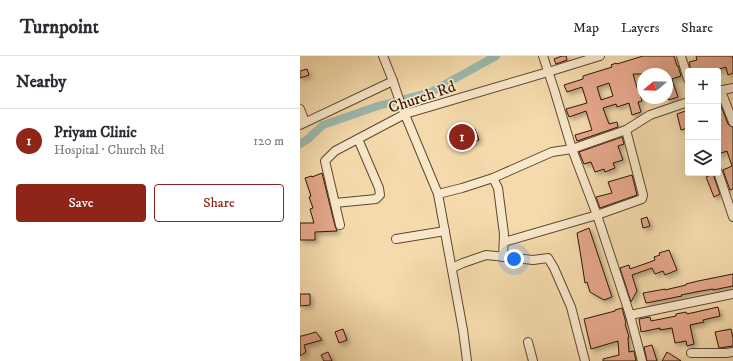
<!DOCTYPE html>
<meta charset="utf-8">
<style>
body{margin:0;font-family:"IM FELL DW Pica",serif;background:#f2f2f3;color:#2b2b33}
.controls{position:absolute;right:12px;top:12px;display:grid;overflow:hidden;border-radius:4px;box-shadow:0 4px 16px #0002}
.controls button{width:36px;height:36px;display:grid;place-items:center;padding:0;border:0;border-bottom:1px solid #e1e1e2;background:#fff;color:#2b2b33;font:20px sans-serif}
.compass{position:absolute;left:337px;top:12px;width:36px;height:36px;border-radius:50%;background:#fff;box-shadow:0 4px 16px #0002;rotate:251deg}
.you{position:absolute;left:214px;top:203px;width:14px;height:14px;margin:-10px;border:3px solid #fff;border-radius:50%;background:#1a73e8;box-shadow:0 0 0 6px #1a73e833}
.badge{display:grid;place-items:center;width:26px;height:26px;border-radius:50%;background:#8f2418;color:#fff;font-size:13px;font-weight:700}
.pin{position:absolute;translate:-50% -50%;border:2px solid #fff;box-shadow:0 1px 4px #0006}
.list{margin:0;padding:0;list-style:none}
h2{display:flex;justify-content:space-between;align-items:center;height:52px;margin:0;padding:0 16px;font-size:17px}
h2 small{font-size:13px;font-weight:400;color:#7c7c81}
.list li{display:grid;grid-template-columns:26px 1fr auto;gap:12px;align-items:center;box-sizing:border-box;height:64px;padding:0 16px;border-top:1px solid #e1e1e2}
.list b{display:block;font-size:15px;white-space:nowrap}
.list p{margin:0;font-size:13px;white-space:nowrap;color:#7c7c81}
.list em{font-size:13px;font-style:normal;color:#7c7c81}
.actions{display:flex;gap:8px;padding:12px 16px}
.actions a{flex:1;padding:9px 0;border:1px solid #8f2418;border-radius:4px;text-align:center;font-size:14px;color:#8f2418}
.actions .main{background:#8f2418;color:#fff}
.icon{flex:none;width:22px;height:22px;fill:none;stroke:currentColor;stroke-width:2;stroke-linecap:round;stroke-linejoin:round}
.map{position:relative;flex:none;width:433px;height:305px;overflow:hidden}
header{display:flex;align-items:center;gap:24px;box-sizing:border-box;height:56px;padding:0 20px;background:#fff;border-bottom:1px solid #e1e1e2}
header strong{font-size:19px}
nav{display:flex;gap:22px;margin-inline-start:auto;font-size:14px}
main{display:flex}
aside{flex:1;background:#fff}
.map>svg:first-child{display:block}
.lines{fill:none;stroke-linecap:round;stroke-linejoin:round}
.canal{stroke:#9cbaae;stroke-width:8}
.building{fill:#e5a78a;stroke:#2e1507;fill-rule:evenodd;filter:url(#shadow)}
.minor-casing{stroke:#604630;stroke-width:10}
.minor{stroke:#f8e7c9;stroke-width:8}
.labels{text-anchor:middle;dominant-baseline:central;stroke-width:3.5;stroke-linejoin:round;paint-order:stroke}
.street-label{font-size:16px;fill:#2e1507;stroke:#f8e7c9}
</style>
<header>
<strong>Turnpoint</strong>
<nav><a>Map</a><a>Layers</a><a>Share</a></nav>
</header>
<main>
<aside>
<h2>Nearby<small></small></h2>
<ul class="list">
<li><span class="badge">1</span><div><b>Priyam Clinic</b><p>Hospital · Church Rd</p></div><em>120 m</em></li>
</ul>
<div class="actions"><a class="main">Save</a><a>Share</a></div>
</aside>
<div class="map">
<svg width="433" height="305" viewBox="0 0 433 305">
<defs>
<filter id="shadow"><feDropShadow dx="3" dy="3" stdDeviation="2" flood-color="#0004"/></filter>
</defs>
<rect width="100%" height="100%" fill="#f4daac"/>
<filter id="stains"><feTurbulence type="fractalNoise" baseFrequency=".005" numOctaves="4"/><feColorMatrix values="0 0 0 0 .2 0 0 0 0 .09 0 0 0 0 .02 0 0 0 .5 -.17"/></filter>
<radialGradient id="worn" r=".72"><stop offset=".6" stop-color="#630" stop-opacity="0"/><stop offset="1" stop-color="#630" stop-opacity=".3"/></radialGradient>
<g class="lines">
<polyline class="canal" points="0,88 8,83 23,69 78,50 131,36 196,0"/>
</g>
<g class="building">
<polygon points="262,0 266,0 267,4 256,8 254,3"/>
<path d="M343,0h31l3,10h1l3,10 -9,3 6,18 -9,3 -1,-2h-1v-24h-34l5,17h1l3,10 -4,1 3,10 -9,3 -3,-12 -12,4 -1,-3 -13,4 6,16 8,-2 1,5 -41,14 -2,-6 17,-5 -6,-19 -17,6 -3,-8 21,-6 -5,-16 -15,5 -3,-7 19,-6v-3l29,-9 -1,-2 5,-2 1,1zM309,27l4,13 -12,4 -4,-13z"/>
<polygon points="396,0 432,0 433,3 433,17 428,19 426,11 413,15 391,15 389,6 397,4"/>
<polygon points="7,13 9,19 0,22 0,15"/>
<polygon points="418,42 428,68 430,70 433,71 433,133 430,134 423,114 432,110 427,95 418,98"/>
<polygon points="388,54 388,72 381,74 377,58"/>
<polygon points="175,73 179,84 159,92 155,81"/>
<polygon points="322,81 324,88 318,90 323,104 313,107 315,112 305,116 304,113 295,116 291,106 284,108 279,96"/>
<polygon points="22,117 35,170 37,175 15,176 15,184 0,184 0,167 14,167 10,153 13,152 9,141 11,140 5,122 12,120 12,121"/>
<polygon points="413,118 420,138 414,141 406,121"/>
<polygon points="332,119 337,139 300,152 296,141 312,137 308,126"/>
<polygon points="347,161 350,170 343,172 341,163"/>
<polygon points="289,172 312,241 304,244 290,236 287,226 285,227 281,201 277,177"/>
<polygon points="369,194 377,214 365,219 363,215 355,218 352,212 332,219 337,235 331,246 320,212 329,209 330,213 350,206 355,204 354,201 360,199 359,197"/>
<polygon points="433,218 433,230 413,234 413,233 401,235 381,239 382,240 346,247 343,237 365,233 365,234 386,229 386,228 398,225"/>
<polygon points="0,238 10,238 10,249 0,250"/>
<polygon points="418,251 420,260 403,264 404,266 390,269 394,288 387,290 386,285 375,287 372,272 360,274 360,272 341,276 339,263 350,261 351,265 376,260 376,258 386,256 387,258"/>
<polygon points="322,252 326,267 325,268 329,281 328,281 329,296 334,295 336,305 303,305 303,303 319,299 318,285 291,293 284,263 315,255 315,254"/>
<polygon points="43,273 47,284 39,287 35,276"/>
<polygon points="431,273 433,282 433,290 419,292 415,276"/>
<polygon points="16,276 22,284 4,289 6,296 0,300 0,280 2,280"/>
<polygon points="352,289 357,305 347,305 344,291"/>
<polygon points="28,296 32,305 24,305 21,299"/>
<polygon points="367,296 381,305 362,305"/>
</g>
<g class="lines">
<g class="minor-casing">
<g id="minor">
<polyline points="83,0 93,25 101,49 138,138 163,274 167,305"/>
<polyline points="243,0 254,33 272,93 297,159 330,259 342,305"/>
<polyline points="381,0 388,23"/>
<polyline points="418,35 433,32"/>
<polyline points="421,35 433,66"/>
<polyline points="0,53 5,66"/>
<polyline points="0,69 93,25"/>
<polyline points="326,74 350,59 388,46"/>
<polyline points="418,116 433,161"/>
<polyline points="193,122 198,132 204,178 203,201"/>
<polyline points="138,138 162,132 193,122 252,96 272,93 326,74 343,139 342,143 297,159 204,186"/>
<polyline points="35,147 76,143 80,139 79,132 58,83"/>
<polyline points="40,169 25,105 35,95 105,58 248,16 300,0"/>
<polyline points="96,183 145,175"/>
<polyline points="152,212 163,207 186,199 233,204 248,202 254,212 271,251 285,305"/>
<polyline points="330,259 433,238"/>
<polyline points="228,286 233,305"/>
<polyline points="391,297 426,297 433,296"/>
</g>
</g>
<use href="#minor" class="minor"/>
</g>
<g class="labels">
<g class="street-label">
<text transform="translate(122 41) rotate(-19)">Church Rd</text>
</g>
</g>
<rect width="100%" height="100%" filter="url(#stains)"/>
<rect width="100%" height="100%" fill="url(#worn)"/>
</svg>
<div class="controls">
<button>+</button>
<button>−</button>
<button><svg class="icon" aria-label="layers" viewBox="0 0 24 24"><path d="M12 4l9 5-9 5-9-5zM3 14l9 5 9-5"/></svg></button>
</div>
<svg class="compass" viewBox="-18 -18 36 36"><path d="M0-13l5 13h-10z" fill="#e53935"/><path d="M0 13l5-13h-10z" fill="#7c7c81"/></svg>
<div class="you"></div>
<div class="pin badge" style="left:162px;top:81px">1</div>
</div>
</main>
